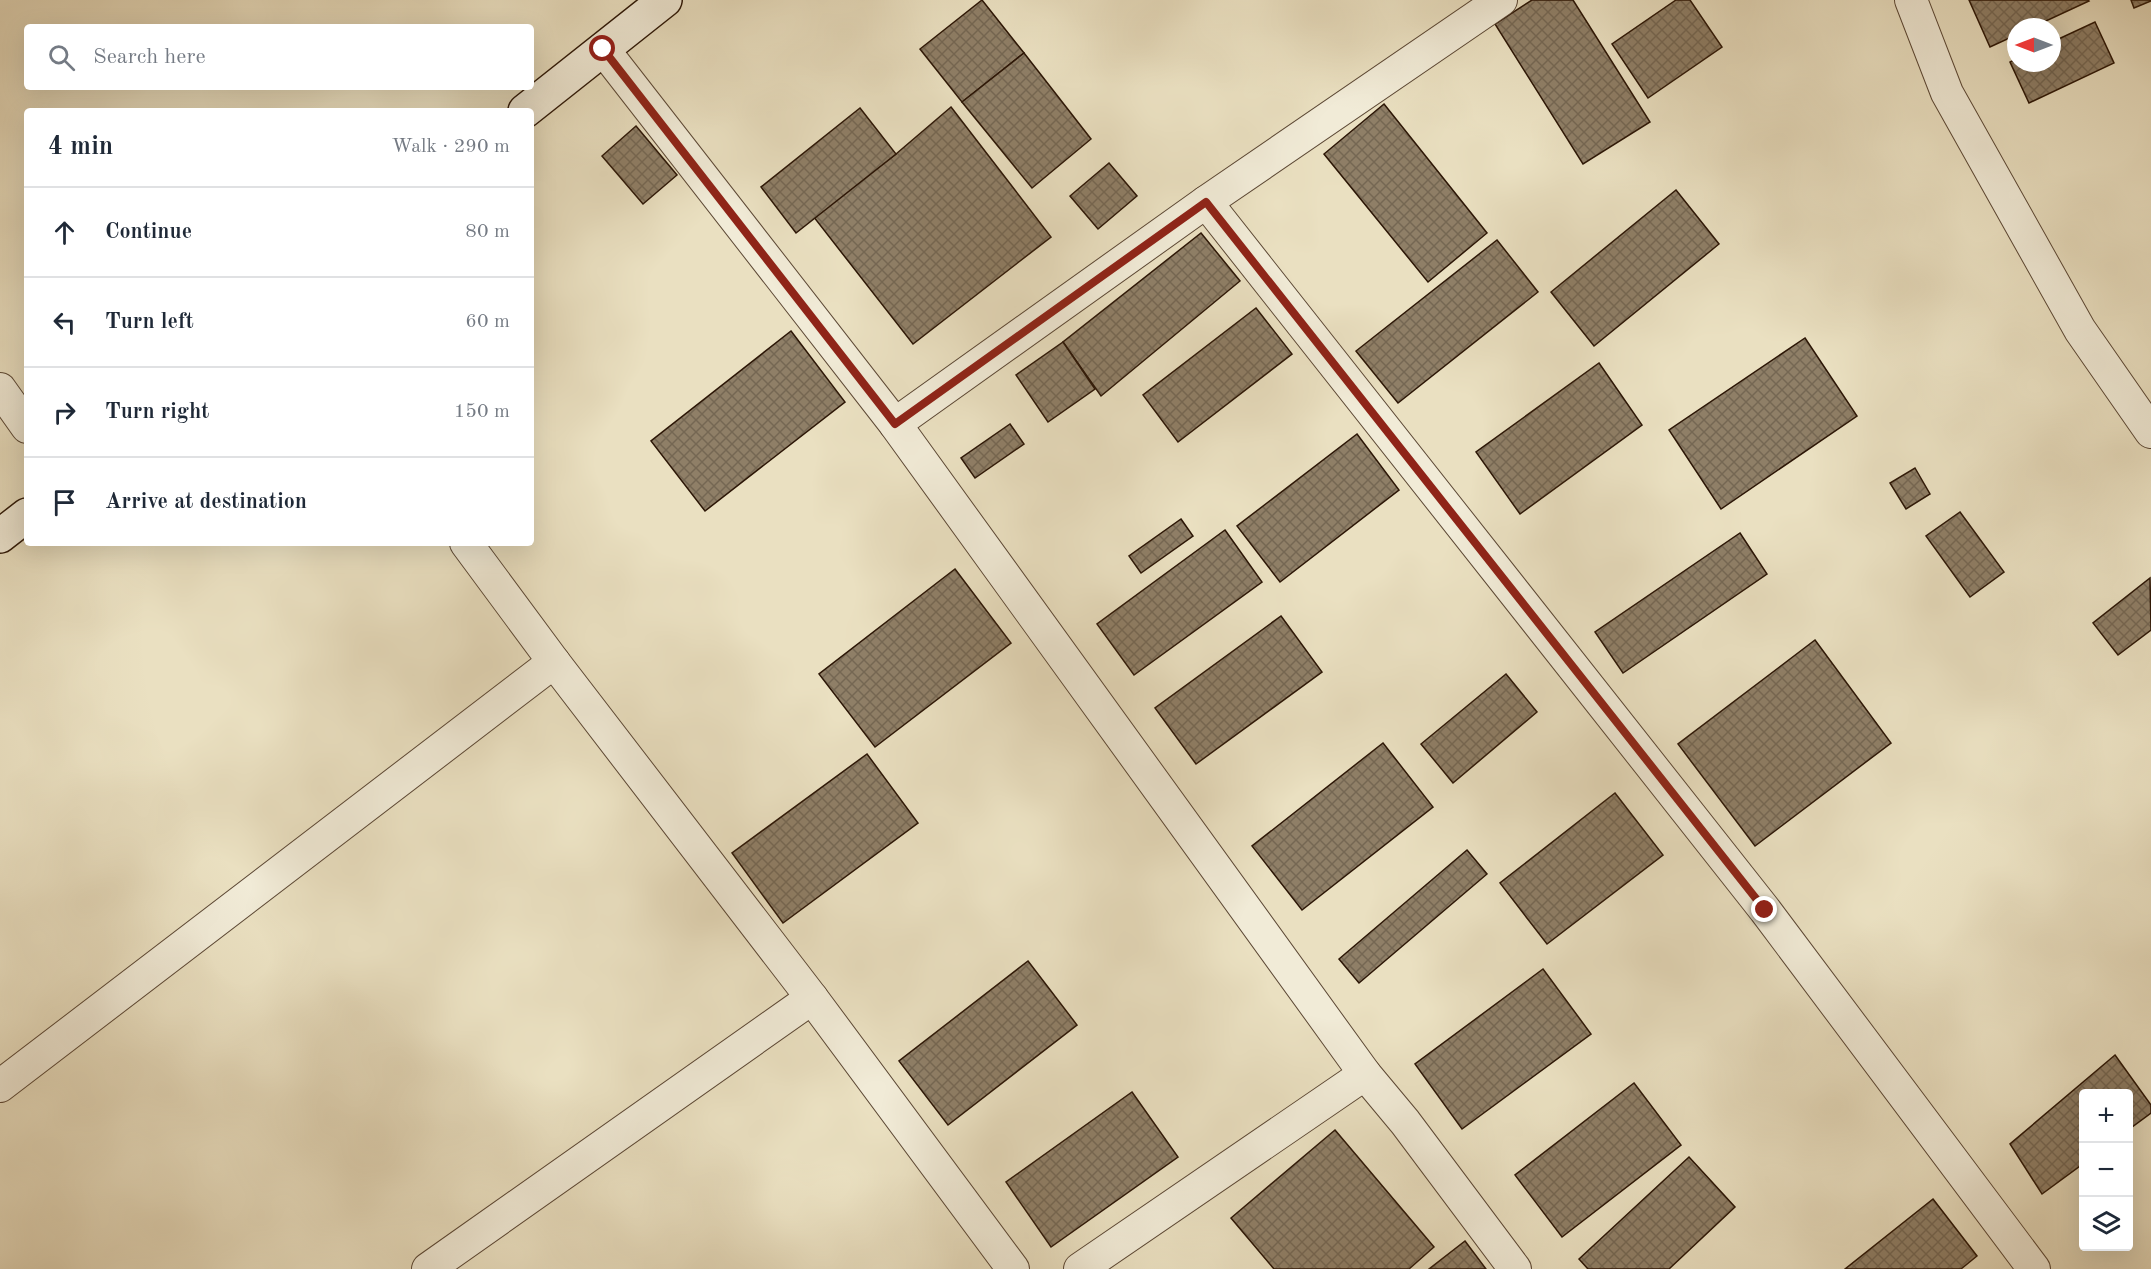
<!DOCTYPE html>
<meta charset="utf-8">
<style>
body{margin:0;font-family:"Old Standard TT",serif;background:#f6f6f7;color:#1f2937}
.controls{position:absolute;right:18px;bottom:18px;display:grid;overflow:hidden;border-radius:6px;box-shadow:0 6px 24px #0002}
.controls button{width:54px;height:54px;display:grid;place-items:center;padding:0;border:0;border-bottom:2px solid #e0e1e3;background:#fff;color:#1f2937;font:30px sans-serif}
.compass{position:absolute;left:2007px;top:18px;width:54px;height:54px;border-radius:50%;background:#fff;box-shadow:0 6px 24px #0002;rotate:270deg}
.stop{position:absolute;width:18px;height:18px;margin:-14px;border:4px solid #8f2418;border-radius:50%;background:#fff}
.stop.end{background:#8f2418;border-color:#fff;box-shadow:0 2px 6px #0008}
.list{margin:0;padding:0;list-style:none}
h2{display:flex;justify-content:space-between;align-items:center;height:78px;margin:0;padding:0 24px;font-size:26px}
h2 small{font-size:20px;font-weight:400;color:#747a83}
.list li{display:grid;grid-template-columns:39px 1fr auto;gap:18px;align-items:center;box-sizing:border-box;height:90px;padding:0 24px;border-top:2px solid #e0e1e3}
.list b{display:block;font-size:22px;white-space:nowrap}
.list em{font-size:20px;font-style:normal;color:#747a83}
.icon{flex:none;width:33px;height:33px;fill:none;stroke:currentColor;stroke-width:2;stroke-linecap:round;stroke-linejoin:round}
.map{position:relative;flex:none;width:2151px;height:1269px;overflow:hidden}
.search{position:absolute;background:#fff;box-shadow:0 6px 24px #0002;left:24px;top:24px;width:510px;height:66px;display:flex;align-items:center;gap:15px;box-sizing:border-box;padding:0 21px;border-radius:6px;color:#747a83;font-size:22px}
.panel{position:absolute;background:#fff;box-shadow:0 6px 24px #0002;left:24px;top:108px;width:510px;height:438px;border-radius:6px}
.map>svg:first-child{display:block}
.building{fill:url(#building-cross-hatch);stroke:#2c1606;stroke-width:1.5}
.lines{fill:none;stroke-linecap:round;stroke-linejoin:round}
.minor-casing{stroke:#5c4835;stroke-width:34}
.secondary-casing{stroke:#2c1606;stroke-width:36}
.minor{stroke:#f1ebd7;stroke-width:32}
.secondary{stroke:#f1ebd7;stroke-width:33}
.route{stroke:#8f2418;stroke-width:8}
</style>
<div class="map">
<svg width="2151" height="1269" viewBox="0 0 2151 1269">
<defs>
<pattern id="building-cross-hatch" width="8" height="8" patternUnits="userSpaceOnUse" patternTransform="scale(1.5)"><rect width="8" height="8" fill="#8f7f67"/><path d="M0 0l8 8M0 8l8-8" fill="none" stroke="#756753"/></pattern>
</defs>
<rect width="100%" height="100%" fill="#eae0c1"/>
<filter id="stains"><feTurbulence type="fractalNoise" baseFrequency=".00333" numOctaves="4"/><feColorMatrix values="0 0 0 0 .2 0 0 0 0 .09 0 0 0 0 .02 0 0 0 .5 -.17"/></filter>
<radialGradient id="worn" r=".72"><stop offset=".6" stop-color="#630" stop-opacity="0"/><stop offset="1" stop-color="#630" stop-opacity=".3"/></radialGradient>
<g class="building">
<polygon points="982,0 1024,53 962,102 920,49"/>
<polygon points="1532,0 1573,0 1650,122 1583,164 1495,24"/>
<polygon points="1676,0 1690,0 1722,47 1648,98 1612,44"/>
<polygon points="1969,0 2088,0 2089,1 2033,27 2016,27 2016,35 1990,47"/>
<polygon points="2131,0 2151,0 2151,1 2134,8"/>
<polygon points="2095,22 2114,63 2029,103 2010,62 2016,59 2016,63 2052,63 2052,42"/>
<polygon points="1024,53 1091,139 1032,188 962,102"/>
<polygon points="1384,104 1487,233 1428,282 1324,154"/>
<polygon points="951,107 1051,237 913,344 813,216 896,154"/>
<polygon points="860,108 896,154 796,233 761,187"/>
<polygon points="636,126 677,175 643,204 602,156"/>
<polygon points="1109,163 1137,196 1098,229 1070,196"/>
<polygon points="1676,190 1719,244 1594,346 1551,292"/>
<polygon points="1201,233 1240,281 1101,396 1063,342"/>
<polygon points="1497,240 1538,292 1398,403 1356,351"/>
<polygon points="1256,308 1292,354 1178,442 1143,395"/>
<polygon points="791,331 845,402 705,511 651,441"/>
<polygon points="1805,338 1857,416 1721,509 1669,430"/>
<polygon points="1063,342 1095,389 1048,422 1016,375"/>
<polygon points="1599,363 1642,425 1520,514 1476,452"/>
<polygon points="1010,424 1024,444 975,478 961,458"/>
<polygon points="1357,434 1399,490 1280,582 1237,526"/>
<polygon points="1915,468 1930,494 1906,509 1890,483"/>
<polygon points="1960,512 2004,572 1970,597 1926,536"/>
<polygon points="1181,519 1193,536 1141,573 1129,556"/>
<polygon points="1225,530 1262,582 1134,675 1097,624"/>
<polygon points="1740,533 1767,574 1623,673 1595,632"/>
<polygon points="955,569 1011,643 875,747 819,674"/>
<polygon points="2150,578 2151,630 2118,655 2093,623"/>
<polygon points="1281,616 1322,672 1196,764 1155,708"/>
<polygon points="1815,640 1891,743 1755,846 1678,744"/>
<polygon points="1506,674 1537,712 1453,783 1421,744"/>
<polygon points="1383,743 1433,807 1302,910 1252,846"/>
<polygon points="867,754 918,823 783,923 732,853"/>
<polygon points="1615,793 1663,855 1547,944 1500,883"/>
<polygon points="1467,850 1487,874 1359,983 1339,959"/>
<polygon points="1028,961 1077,1025 948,1125 899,1061"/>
<polygon points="1543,969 1591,1034 1462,1129 1415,1064"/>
<polygon points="2115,1055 2151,1105 2151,1113 2128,1130 2128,1094 2084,1094 2084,1163 2042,1194 2010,1144"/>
<polygon points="1634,1083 1681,1145 1562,1237 1515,1175"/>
<polygon points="1132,1092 1178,1157 1051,1247 1006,1182"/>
<polygon points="1335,1130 1434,1247 1409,1269 1274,1269 1231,1218"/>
<polygon points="1689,1157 1735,1207 1669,1269 1588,1269 1579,1259"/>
<polygon points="1933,1199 1977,1256 1961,1269 1845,1269"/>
<polygon points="1465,1241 1486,1269 1429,1269"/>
</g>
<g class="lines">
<g class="minor-casing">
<g id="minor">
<polyline points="1911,0 1947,93 2080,330 2151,432"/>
<polyline points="603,49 895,424 1365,1074 1405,1122 1515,1269"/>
<polyline points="1206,202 1765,910 2034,1269"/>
<polyline points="0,389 27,427"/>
<polyline points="895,424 1206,202 1501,0"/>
<polyline points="466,543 554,662 812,998 1013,1269"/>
<polyline points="0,1086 554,662"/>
<polyline points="428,1269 812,998"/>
<polyline points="1080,1269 1365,1074"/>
</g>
</g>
<g class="secondary-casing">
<g id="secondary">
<polyline points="525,111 665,0"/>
<polyline points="0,536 27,515"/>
</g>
</g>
<use href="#minor" class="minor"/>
<use href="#secondary" class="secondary"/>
</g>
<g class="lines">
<polyline class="route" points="603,49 895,424 1206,202 1765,910"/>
</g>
<rect width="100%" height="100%" filter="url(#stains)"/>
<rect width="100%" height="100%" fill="url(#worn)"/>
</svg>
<div class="controls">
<button>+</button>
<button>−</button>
<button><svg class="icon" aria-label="layers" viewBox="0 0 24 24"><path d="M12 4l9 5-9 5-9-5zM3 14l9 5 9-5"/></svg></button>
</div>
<svg class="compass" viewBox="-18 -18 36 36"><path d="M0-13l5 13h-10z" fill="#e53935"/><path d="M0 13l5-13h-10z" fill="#747a83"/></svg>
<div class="stop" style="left:603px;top:49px"></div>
<div class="stop end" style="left:1765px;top:910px"></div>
<div class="search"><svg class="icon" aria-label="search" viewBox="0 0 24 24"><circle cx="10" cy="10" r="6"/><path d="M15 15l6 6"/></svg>Search here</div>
<section class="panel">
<h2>4 min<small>Walk · 290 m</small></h2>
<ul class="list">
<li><svg class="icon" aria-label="ahead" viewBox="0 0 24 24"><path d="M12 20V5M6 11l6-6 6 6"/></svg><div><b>Continue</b></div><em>80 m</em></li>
<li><svg class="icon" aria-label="left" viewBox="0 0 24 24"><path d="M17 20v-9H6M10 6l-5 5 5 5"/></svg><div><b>Turn left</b></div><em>60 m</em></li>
<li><svg class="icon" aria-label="right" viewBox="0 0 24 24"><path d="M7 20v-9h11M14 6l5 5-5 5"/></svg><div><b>Turn right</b></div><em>150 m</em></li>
<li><svg class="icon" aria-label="arrive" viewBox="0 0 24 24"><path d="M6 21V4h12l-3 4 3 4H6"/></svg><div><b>Arrive at destination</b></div></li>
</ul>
</section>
</div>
